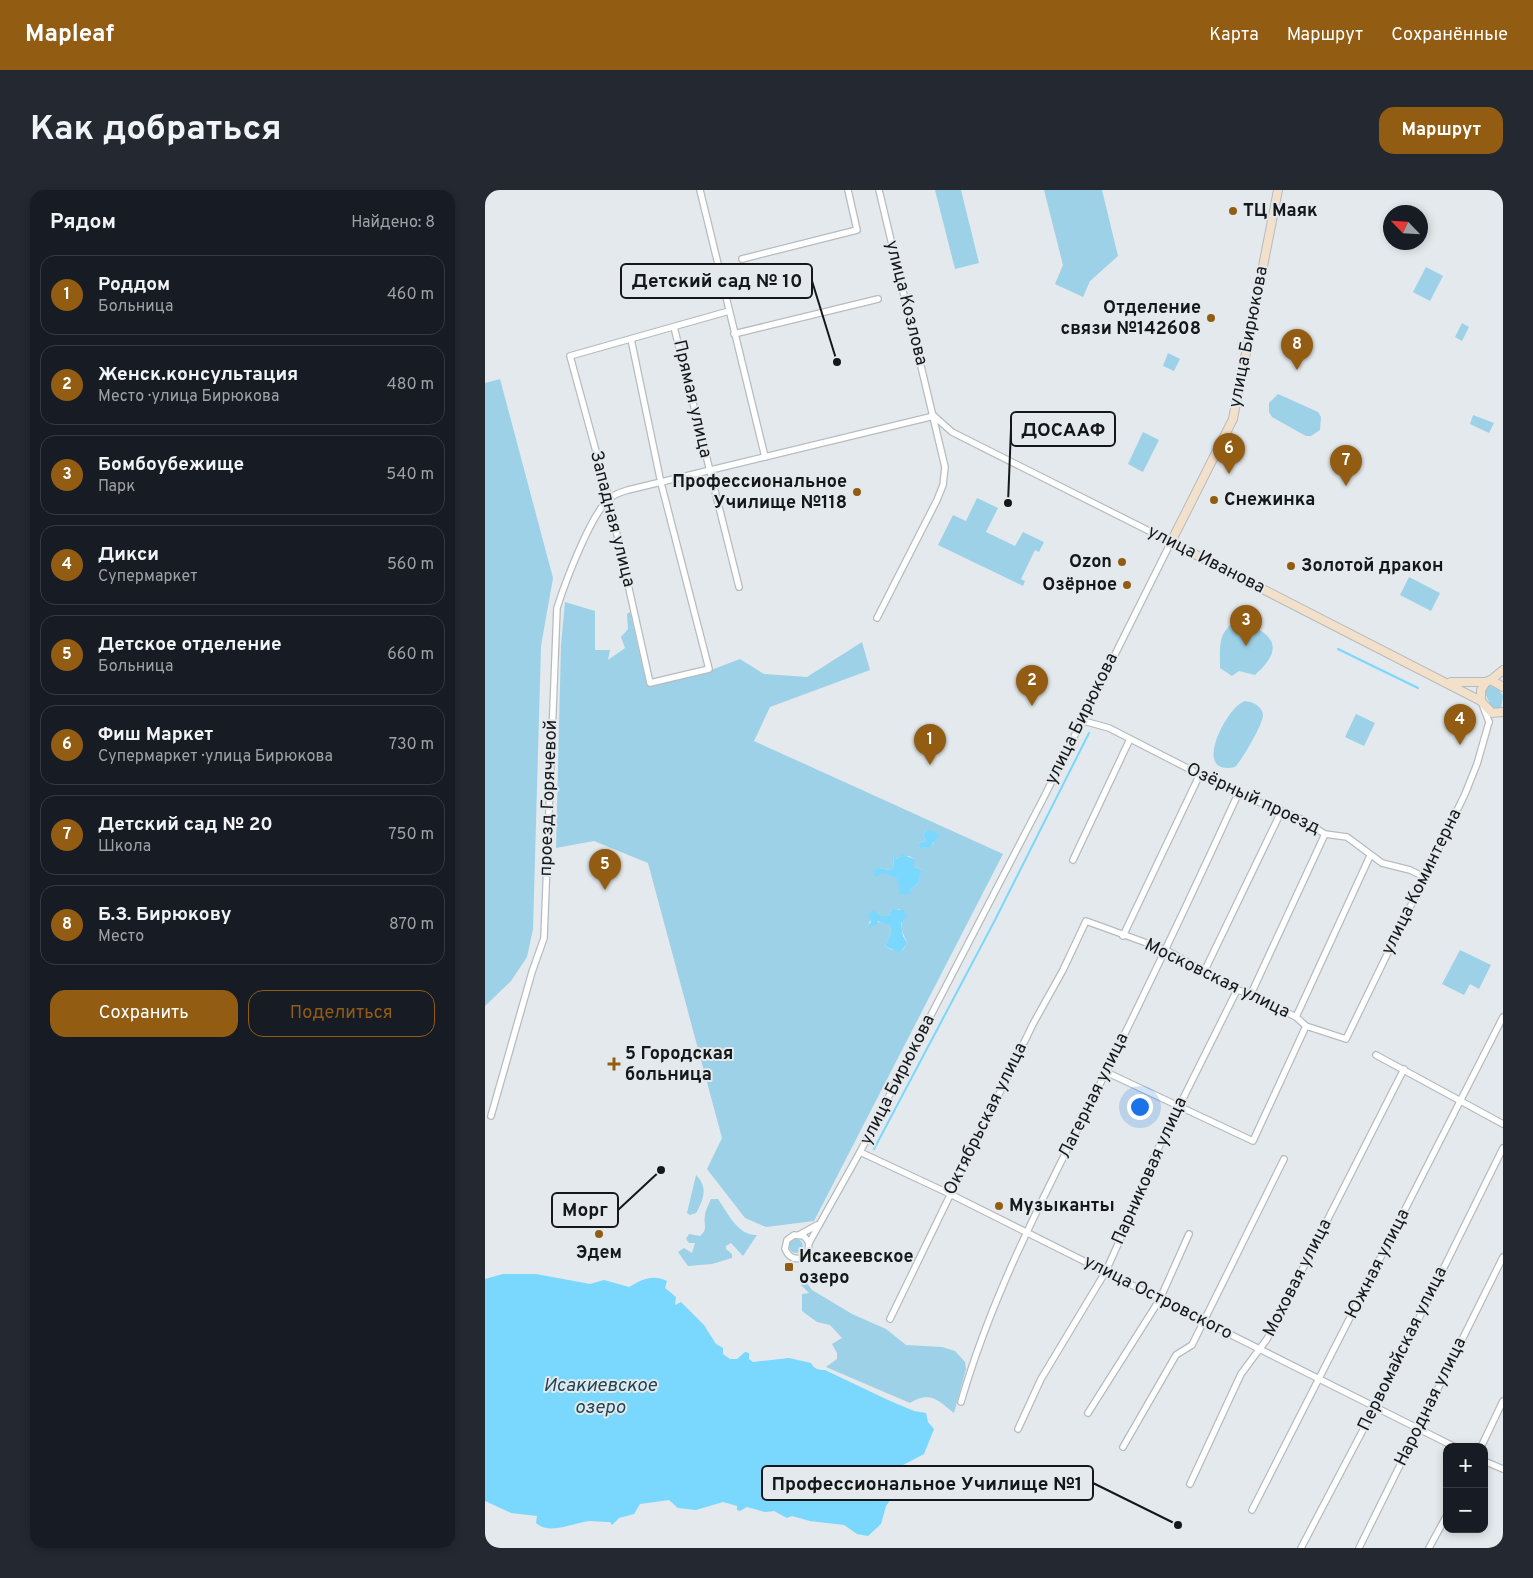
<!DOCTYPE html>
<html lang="ru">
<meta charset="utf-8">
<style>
body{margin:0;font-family:Overpass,sans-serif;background:#242831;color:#f1f3f6}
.controls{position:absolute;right:15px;bottom:15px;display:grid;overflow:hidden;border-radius:10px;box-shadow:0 2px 8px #0003}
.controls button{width:45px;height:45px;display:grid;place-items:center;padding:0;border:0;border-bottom:1px solid #363941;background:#171b24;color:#f1f3f6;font:25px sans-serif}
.compass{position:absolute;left:898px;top:15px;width:45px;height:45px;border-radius:50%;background:#171b24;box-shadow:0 2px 8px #0003;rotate:295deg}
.you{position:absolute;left:654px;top:916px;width:18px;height:18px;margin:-12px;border:4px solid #fff;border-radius:50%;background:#1a73e8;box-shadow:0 0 0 8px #1a73e833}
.badge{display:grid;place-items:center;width:32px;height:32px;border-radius:50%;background:#925c13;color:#fff;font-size:16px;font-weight:700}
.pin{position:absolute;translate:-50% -41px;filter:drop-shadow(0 1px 2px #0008)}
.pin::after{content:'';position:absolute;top:26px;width:18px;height:15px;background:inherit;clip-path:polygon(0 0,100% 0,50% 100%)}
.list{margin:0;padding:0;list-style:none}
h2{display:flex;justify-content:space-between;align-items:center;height:65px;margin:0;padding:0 20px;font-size:21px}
h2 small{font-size:16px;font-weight:400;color:#9ea1a6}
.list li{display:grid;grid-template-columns:32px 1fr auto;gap:15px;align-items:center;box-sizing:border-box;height:80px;margin:0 10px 10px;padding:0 10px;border:1px solid #363941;border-radius:15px}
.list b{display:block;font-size:19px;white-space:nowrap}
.list p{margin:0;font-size:16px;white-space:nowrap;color:#9ea1a6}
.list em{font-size:16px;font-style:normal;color:#9ea1a6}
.actions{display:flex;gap:10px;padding:15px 20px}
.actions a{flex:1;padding:11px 0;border:1px solid #925c13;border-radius:15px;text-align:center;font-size:18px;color:#925c13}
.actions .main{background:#925c13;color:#fff}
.map{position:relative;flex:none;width:1018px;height:1358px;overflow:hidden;border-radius:15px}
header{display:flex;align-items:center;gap:30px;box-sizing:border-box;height:70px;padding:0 25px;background:#925c13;color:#fff}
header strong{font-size:24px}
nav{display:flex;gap:28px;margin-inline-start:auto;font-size:18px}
.intro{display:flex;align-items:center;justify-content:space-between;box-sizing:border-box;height:120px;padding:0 30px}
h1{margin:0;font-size:35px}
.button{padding:12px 22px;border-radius:15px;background:#925c13;color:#fff;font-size:18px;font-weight:700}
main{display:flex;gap:30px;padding:0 30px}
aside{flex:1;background:#171b24;border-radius:15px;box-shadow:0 2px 8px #0003}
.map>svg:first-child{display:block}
.green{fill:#9dd1e8;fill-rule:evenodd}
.water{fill:#7ad7fe}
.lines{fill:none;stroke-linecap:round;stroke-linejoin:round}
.stream{stroke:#7ad7fe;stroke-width:2}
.street-casing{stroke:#b6bcbe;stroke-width:8}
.secondary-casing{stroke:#b6bcbe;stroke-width:10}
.street{stroke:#fff;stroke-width:5.5}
.secondary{stroke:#f3e0ca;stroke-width:8}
.poi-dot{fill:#925c13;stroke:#e3e9ec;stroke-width:2}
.labels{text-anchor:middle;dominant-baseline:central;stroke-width:4;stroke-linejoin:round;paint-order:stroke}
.poi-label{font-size:18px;font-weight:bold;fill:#151718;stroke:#e3e9ec;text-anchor:start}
.street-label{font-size:18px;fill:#151718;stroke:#e3e9ec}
.water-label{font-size:19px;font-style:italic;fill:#1d4656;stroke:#e3e9ec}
.leader{fill:none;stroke:#151718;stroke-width:2}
.callout-dot{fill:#151718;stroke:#e3e9ec;stroke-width:2}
.callout{fill:#e3e9ec;stroke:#151718;stroke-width:2}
.callout-label{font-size:19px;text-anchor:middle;font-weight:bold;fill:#151718}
</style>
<header>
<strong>Mapleaf</strong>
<nav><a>Карта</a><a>Маршрут</a><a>Сохранённые</a></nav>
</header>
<div class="intro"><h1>Как добраться</h1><a class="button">Маршрут</a></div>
<main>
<aside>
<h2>Рядом<small>Найдено: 8</small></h2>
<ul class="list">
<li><span class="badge">1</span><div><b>Роддом</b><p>Больница</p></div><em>460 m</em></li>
<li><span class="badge">2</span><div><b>Женск.консультация</b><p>Место · улица Бирюкова</p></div><em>480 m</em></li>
<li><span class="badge">3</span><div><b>Бомбоубежище</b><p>Парк</p></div><em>540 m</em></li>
<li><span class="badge">4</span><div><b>Дикси</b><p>Супермаркет</p></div><em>560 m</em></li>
<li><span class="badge">5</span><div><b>Детское отделение</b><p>Больница</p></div><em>660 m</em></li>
<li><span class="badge">6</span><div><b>Фиш Маркет</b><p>Супермаркет · улица Бирюкова</p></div><em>730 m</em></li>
<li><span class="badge">7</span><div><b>Детский сад № 20</b><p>Школа</p></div><em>750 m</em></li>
<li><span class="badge">8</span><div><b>Б.З. Бирюкову</b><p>Место</p></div><em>870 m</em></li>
</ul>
<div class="actions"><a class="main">Сохранить</a><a>Поделиться</a></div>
</aside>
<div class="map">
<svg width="1018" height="1358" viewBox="0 0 1018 1358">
<rect width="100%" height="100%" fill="#e3e9ec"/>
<g class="green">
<polygon points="450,0 476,0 494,73 470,79"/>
<polygon points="559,0 617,0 633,66 605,91 598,107 570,94 578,75"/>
<polygon points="941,77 958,86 945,111 928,102"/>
<polygon points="977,133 984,137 977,151 970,147"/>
<polygon points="683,163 695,169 689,181 678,176"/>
<polygon points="15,189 68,388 56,456 48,739 42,767 26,791 0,816 0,193"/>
<polygon points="793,204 833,222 836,227 835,240 826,246 821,246 787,227 784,222 784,213"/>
<polygon points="988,225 1009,233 1004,243 985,234"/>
<polygon points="658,242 674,250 658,282 643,274"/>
<polygon points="492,308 513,318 501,342 530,356 538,342 559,352 554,362 550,360 536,389 540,391 538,396 453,355 468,325 481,331"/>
<polygon points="924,387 955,403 946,421 915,405"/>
<path d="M80,412l30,9v39h15l-2,10 17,-12 -4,-11 7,-8 -1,-15 3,-2 17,74 51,-11 42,-16 24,15 43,3 55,-35 8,28 -100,37 -16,34 249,113 -189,367 -48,6 -21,-9 -38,-49 15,-31 -74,-275 -54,-22 -38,7 5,-203zM442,640l7,12 -2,3 -9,3 -5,-5 8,-2 -3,-7zM408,665l2,4 14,-3 5,3v8l8,3 -4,5 1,7 -9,8 -13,-13 -19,-7 1,-2 11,2 4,-3zM415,719l3,8c-4,10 1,18 4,26l-5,8 -10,-1 -7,-4 6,-13 -1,-8 -7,-4 -15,4 3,-6 -2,-5 8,-1 4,3h8l2,-6z"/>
<path d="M758,424l6,4v6c6,4 16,8 20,14 11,13 -5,29 -14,37l-16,-4 -7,5 -12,-8c0,-31 -2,-34 23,-54z"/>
<polygon points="1004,495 1014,499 1018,506 1016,518 1007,518 999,501"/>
<path d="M760,511c8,1 17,5 18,14 0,9 -21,45 -28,52 -45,10 -8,-61 10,-66z"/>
<polygon points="871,524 890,533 879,556 860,547"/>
<polygon points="975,760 1006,775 994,799 985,794 979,805 957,794"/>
<path d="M211,985c12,12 8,24 0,38l-6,2 -3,-2z"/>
<path d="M226,1009h7c9,13 20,37 39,36l-14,21 -12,-13 -5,3v3l6,5v4l-20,6 -24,2 -10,-14 6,-4 8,5 3,-10h-6l-3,-4 3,-5 11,2c9,-8 3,-11 5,-20 0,-5 4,-12 6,-17z"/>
<circle cx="311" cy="1056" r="7"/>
<path d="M318,1088l9,12 40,24 34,15 20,16 36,2 13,4 10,11 1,7 -12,44c-17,-13 -23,-22 -44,-10l-84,-36 11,-8v-6l-5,-9 10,-6 -12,-13 -13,-3 -15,-11v-17l7,-1 -8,-8z"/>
</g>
<g class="water">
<polygon points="442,640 451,642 454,645 445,657 436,658 433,653 441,651 438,644"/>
<polygon points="408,663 411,669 416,667 416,664 429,669 429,677 437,680 434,685 434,692 425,700 424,705 413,703 415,700 412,688 397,683 391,687 388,684 389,681 394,678 405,680 409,677"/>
<polygon points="409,719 418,720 422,726 416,733 418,746 422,753 415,763 400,756 406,743 405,735 393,731 392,734 385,737 383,735 386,732 383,725 388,720 396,726 404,726 406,720"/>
<path d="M18,1084h33l54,10 14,-4 25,7c13,-8 24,-13 38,-6l-2,7 11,9 -1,8 6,-3 23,23 12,19 7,4v6l7,5h7l8,-7 4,1v6l4,3 36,-4 22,5c3,6 7,7 14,7l63,30 26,11 12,2 2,9 6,7 -10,25 -21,11 -4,10 1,6 5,3 -8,3 1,7 -7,5 -5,7 -5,18 -13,12 -11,-2 -13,-9 -34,-4 -18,-5 -5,2 -13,-7 -9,1 -18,-5 -7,4 -3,-1v-4l-14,-4 -27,8 -18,-2 -9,-8 -29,4 -6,10 -15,4 -7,7 -2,-3c-7,0 -14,-1 -20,-1 -16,1 -40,15 -54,2l1,-7 -26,-3 -26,-12v-222z"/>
</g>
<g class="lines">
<g class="stream">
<polyline points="853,459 933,498"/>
<polyline points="389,959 510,730 604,543"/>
</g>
<g class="street-casing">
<g id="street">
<polyline points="215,0 280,267"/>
<polyline points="257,69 372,40 363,0"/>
<polyline points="189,137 254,397"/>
<polyline points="249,144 393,109"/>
<polyline points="146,149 176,293 224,479 165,493 124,309 85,166 244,121"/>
<polyline points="392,428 452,310 458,295 460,277 394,0"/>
<polyline points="998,516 1004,532"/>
<polyline points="595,530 624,538 753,604 814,628 840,644 862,647 897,673 925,680 939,687"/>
<polyline points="588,670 645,549"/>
<polyline points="638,746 715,584"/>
<polyline points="719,782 796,622"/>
<polyline points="766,804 840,644"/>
<polyline points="811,827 885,666"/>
<polyline points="891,865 1018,934"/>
<polyline points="621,882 768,951 821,836"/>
<path d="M6,926l41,-144 12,-34 13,-330c8,-25 34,-95 53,-110 5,-4 11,-6 18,-8l306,-74"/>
<polyline points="375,962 465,1004 970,1257"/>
<polyline points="314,1045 332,1035"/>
<path d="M324,1053l-5,-7 -10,-1 -7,5 -2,9c3,7 8,11 16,9l7,-7 1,-8 51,-91 183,-353 128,-257 -219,-110 -18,-16"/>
<polyline points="405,1129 548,834 578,780 601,731 681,760 752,800 766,804 811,827 821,836 861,849 980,604 992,574 1004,532"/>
<path d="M476,1212c33,-115 91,-221 144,-328 46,-93 90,-186 133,-280"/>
<polyline points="603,1223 675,1109 704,1044"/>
<polyline points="533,1239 556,1189 621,1081 666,980 667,971 752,800"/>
<polyline points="638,1257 691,1165 707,1155 799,969"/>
<polyline points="996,1257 1018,1211"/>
<polyline points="999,1271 1018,1279"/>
<polyline points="705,1294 756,1184 782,1149 919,879"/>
<polyline points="767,1320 1018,827"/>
<polyline points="816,1358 890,1217 1018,958"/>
<polyline points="874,1358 1018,1067"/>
<polyline points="944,1358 962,1325"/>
</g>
</g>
<g class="secondary-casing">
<g id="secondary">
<polyline points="793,0 748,229 686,352 996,511"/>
<polyline points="1006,490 1018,480"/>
<polyline points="966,492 1001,492"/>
<polyline points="1018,497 1006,490 1001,492 996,500 996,511 1007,523 1018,522"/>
</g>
</g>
<use href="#street" class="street"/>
<use href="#secondary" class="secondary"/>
</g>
<g class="poi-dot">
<circle cx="748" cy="21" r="5"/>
<circle cx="726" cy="128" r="5"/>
<circle cx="372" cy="302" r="5"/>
<circle cx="729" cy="310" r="5"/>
<circle cx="637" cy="372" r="5"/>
<circle cx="806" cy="376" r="5"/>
<circle cx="642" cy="395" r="5"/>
<path d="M126.5 866.5h5v5h5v5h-5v5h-5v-5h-5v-5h5z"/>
<circle cx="514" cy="1016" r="5"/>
<circle cx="114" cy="1044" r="5"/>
<rect x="299" y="1072" width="10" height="10" rx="2.5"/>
</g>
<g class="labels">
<g class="poi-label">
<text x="758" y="21">ТЦ Маяк</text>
<text x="716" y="118" text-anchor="end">Отделение<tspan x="716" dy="21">связи №142608</tspan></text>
<text x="362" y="292" text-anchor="end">Профессиональное<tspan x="362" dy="21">Училище №118</tspan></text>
<text x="739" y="310">Снежинка</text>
<text x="627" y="372" text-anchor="end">Ozon</text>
<text x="816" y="376">Золотой дракон</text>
<text x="632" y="395" text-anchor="end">Озёрное</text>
<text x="140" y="864">5 Городская<tspan x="140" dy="21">больница</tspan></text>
<text x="524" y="1016">Музыканты</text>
<text x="114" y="1063" text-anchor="middle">Эдем</text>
<text x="314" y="1067">Исакеевское<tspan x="314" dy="21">озеро</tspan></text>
</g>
<g class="street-label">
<text transform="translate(421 113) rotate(76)">улица Козлова</text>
<text transform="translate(764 147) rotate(-79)">улица Бирюкова</text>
<text transform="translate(207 209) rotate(77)">Прямая улица</text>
<text transform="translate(127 329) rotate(76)">Западная улица</text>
<text transform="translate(721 370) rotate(27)">улица Иванова</text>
<text transform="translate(597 529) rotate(-64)">улица Бирюкова</text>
<text transform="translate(64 608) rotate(-88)">проезд Горячевой</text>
<text transform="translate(768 609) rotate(25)">Озёрный проезд</text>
<text transform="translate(937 692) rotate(-64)">улица Коминтерна</text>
<text transform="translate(732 789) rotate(26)">Московская улица</text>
<text transform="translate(413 890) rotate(-63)">улица Бирюкова</text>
<text transform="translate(609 906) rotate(-64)">Лагерная улица</text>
<text transform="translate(501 929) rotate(-64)">Октябрьская улица</text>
<text transform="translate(665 981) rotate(-66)">Парниковая улица</text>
<text transform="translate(893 1074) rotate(-63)">Южная улица</text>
<text transform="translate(813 1088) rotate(-63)">Моховая улица</text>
<text transform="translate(673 1108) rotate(27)">улица Островского</text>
<text transform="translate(918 1159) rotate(-64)">Первомайская улица</text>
<text transform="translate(946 1212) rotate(-64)">Народная улица</text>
</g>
<g class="water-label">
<text x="115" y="1196">Исакиевское<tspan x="115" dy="22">озеро</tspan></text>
</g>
</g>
<path class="leader" d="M352 172L327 91M523 313L526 239M176 980L133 1020M693 1335L608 1293"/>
<g class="callout-dot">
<circle cx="352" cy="172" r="5"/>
<circle cx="523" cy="313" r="5"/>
<circle cx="176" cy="980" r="5"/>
<circle cx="693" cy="1335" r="5"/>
</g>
<g class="callout">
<rect x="136" y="74" width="191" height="34" rx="5"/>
<rect x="526" y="222" width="104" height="34" rx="5"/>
<rect x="67" y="1003" width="66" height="34" rx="5"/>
<rect x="277" y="1276" width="331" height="34" rx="5"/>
</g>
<g class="callout-label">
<text x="232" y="97">Детский сад № 10</text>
<text x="578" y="246">ДОСААФ</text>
<text x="100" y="1026">Морг</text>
<text x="442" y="1300">Профессиональное Училище №1</text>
</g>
</svg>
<div class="controls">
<button>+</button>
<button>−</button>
</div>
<svg class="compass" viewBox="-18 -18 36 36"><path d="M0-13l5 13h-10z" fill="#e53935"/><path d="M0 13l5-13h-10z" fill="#9ea1a6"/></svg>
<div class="you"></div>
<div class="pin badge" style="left:445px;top:575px">1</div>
<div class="pin badge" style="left:547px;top:516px">2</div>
<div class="pin badge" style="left:761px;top:456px">3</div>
<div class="pin badge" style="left:975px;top:555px">4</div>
<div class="pin badge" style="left:120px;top:700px">5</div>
<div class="pin badge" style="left:744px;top:284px">6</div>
<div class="pin badge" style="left:861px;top:296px">7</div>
<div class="pin badge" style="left:812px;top:180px">8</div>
</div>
</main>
